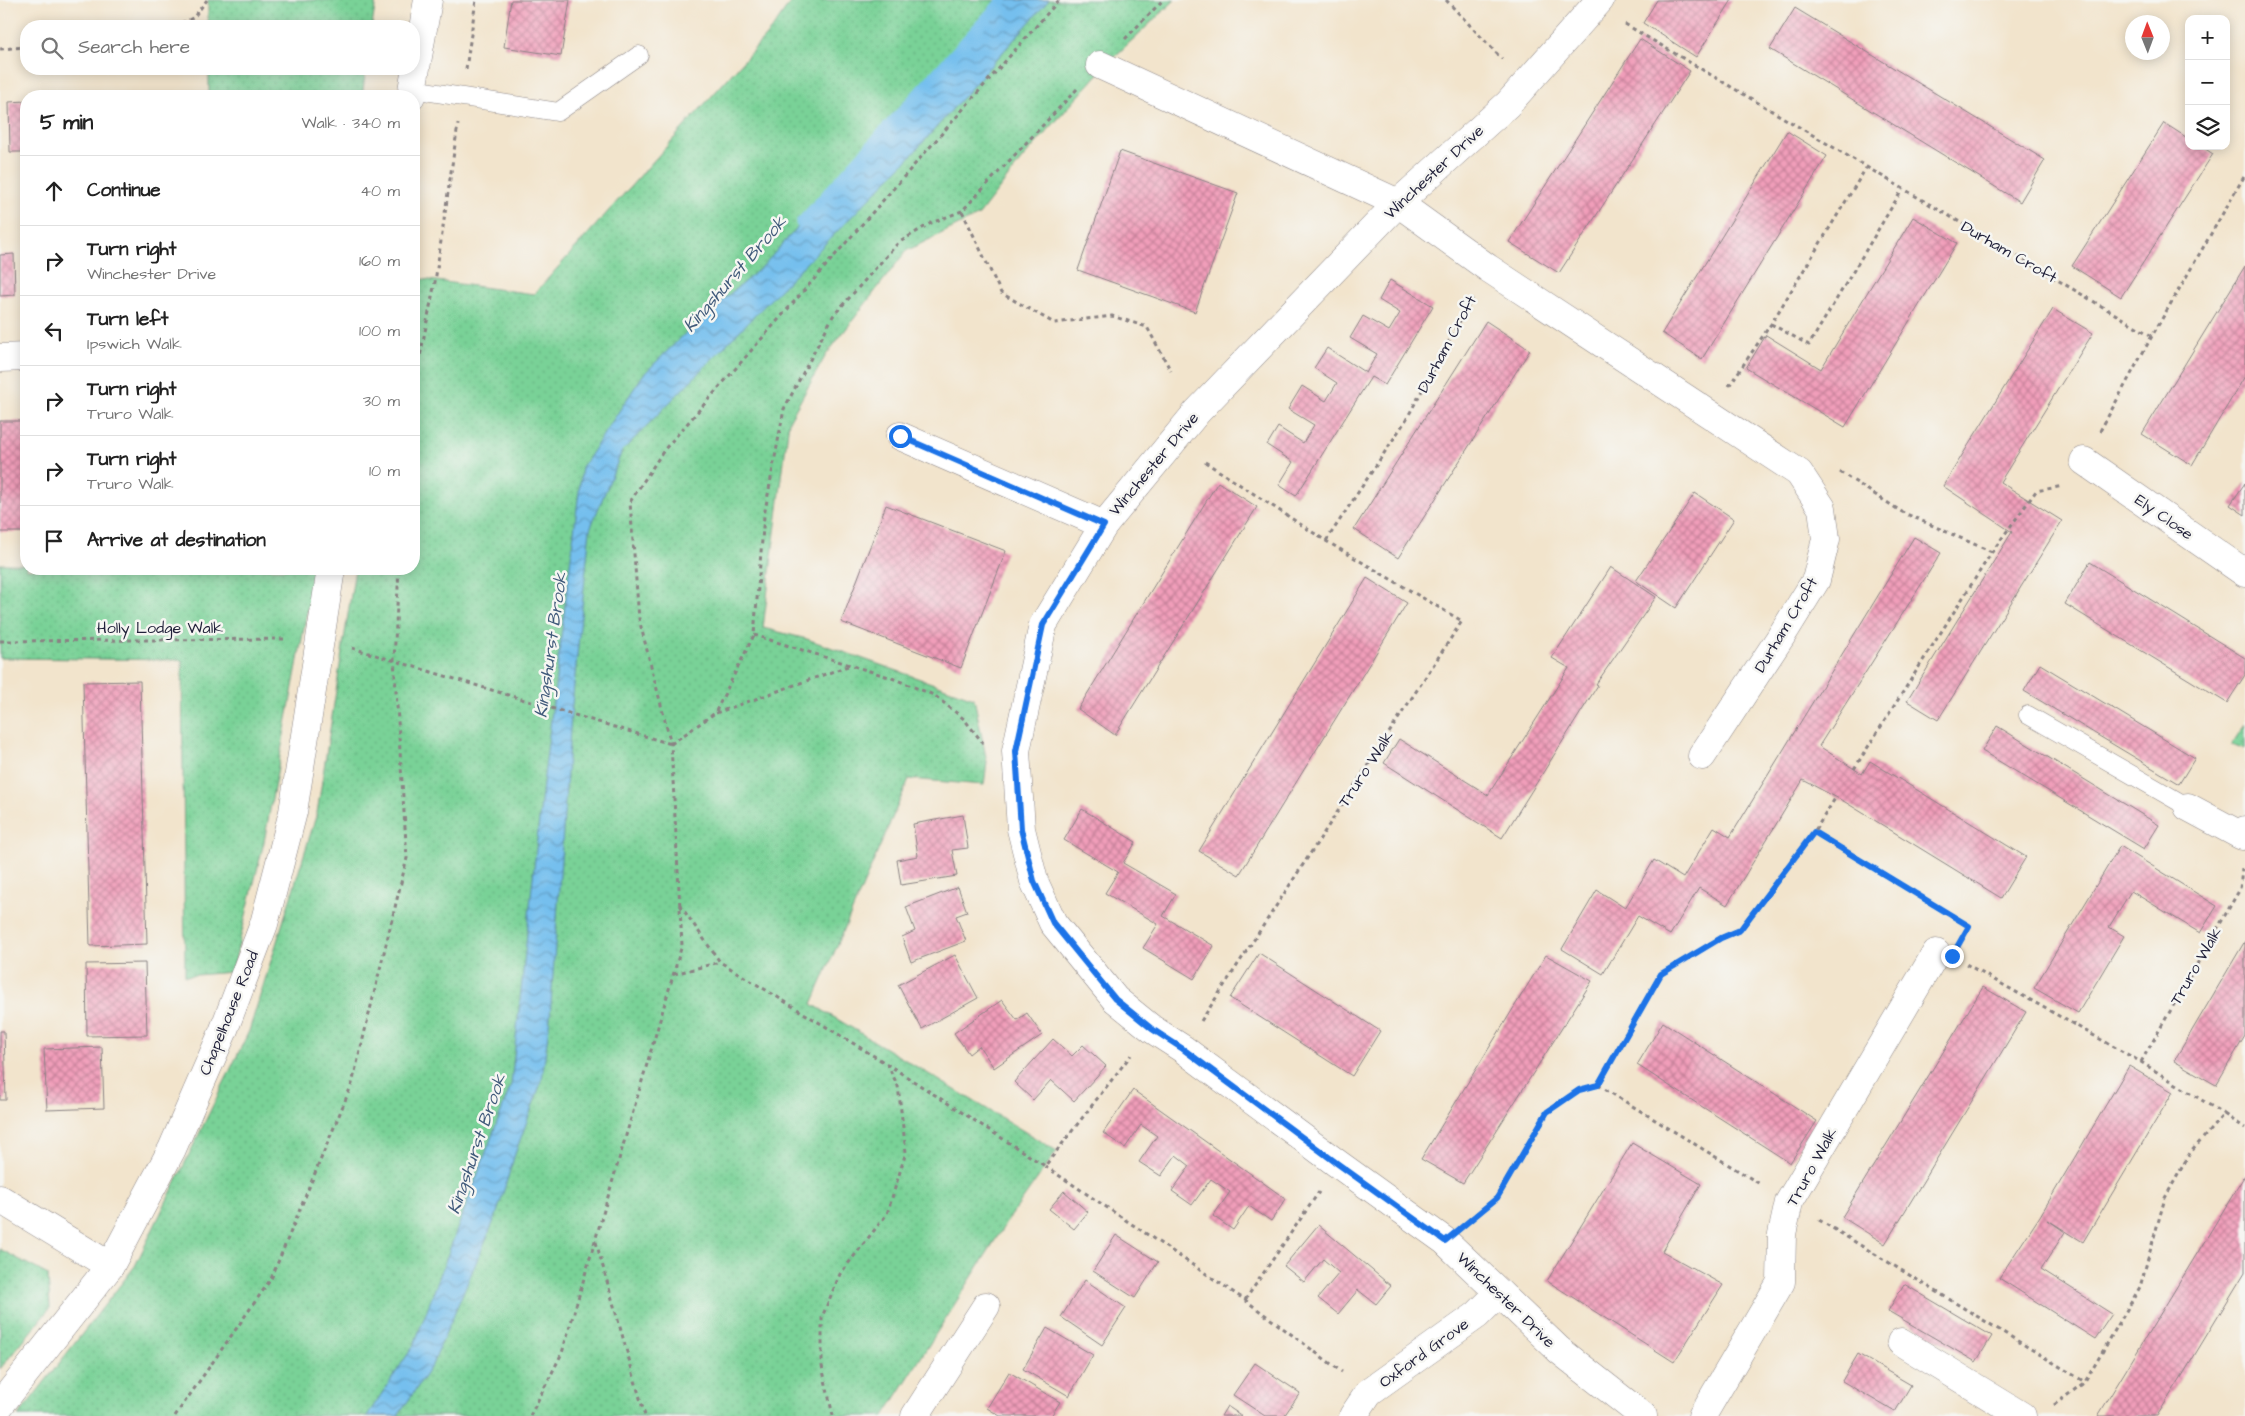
<!DOCTYPE html>
<meta charset="utf-8">
<style>
body{margin:0;font-family:"Architects Daughter",sans-serif;background:#f2f2f2;color:#222}
.controls{position:absolute;right:15px;top:15px;display:grid;overflow:hidden;border-radius:10px;box-shadow:0 2px 12px #0003}
.controls button{width:45px;height:45px;display:grid;place-items:center;padding:0;border:0;border-bottom:1px solid #e0e0e0;background:#fff;color:#222;font:25px sans-serif}
.compass{position:absolute;left:2125px;top:15px;width:45px;height:45px;border-radius:50%;background:#fff;box-shadow:0 2px 12px #0003;rotate:359deg}
.stop{position:absolute;width:15px;height:15px;margin:-11px;border:4px solid #1a73e8;border-radius:50%;background:#fff}
.stop.end{background:#1a73e8;border-color:#fff;box-shadow:0 1px 5px #0008}
.list{margin:0;padding:0;list-style:none}
h2{display:flex;justify-content:space-between;align-items:center;height:65px;margin:0;padding:0 20px;font-size:21px}
h2 small{font-size:16px;font-weight:400;color:#767676}
.list li{display:grid;grid-template-columns:32px 1fr auto;gap:15px;align-items:center;box-sizing:border-box;height:70px;padding:0 20px;border-top:1px solid #e0e0e0}
.list b{display:block;font-size:19px;white-space:nowrap}
.list p{margin:0;font-size:16px;white-space:nowrap;color:#767676}
.list em{font-size:16px;font-style:normal;color:#767676}
.icon{flex:none;width:28px;height:28px;fill:none;stroke:currentColor;stroke-width:2;stroke-linecap:round;stroke-linejoin:round}
.map{position:relative;flex:none;width:2245px;height:1416px;overflow:hidden}
.search{position:absolute;background:#fff;box-shadow:0 2px 12px #0003;left:20px;top:20px;width:400px;height:55px;display:flex;align-items:center;gap:12px;box-sizing:border-box;padding:0 18px;border-radius:20px;color:#767676;font-size:19px}
.panel{position:absolute;background:#fff;box-shadow:0 2px 12px #0003;left:20px;top:90px;width:400px;height:485px;border-radius:20px}
.map>svg:first-child{display:block}
.grass{fill:url(#grass-dots);stroke:#4e7a69}
.water{fill:url(#water-waves);stroke:#4c7094}
.lines{fill:none;stroke-linecap:round;stroke-linejoin:round}
.stream{stroke:#75bfee;stroke-width:11}
.building{fill:url(#building-cross-hatch)}
.service-casing{stroke:#8a8384;stroke-width:19}
.minor-casing{stroke:#8a8384;stroke-width:29}
.tertiary-casing{stroke:#8a8384;stroke-width:29}
.path{stroke:#8a8384;stroke-width:3;stroke-dasharray:4 4;stroke-linecap:butt}
.service{stroke:#fff;stroke-width:18}
.minor{stroke:#fff;stroke-width:28}
.tertiary{stroke:#fff;stroke-width:28}
.route{stroke:#1a73e8;stroke-width:6}
.labels{text-anchor:middle;dominant-baseline:central;stroke-width:5;stroke-linejoin:round;paint-order:stroke}
.street-label{font-size:16px;fill:#22223b;stroke:#f6f6f2}
.water-label{font-size:18px;font-style:italic;fill:#3f597a;stroke:#f6f6f2}
</style>
<div class="map">
<svg width="2245" height="1416" viewBox="0 0 2245 1416">
<defs>
<pattern id="grass-dots" width="8" height="8" patternUnits="userSpaceOnUse" patternTransform="scale(1.25)"><rect width="8" height="8" fill="#79d297"/><path d="M2 2h.1M6 6h.1" fill="none" stroke="#68b483" stroke-width="1.8" stroke-linecap="round"/></pattern>
<pattern id="water-waves" width="16" height="10" patternUnits="userSpaceOnUse" patternTransform="scale(1.25)"><rect width="16" height="10" fill="#75bfee"/><path d="M0 5q4-4 8 0t8 0" fill="none" stroke="#609bc2"/></pattern>
<pattern id="building-cross-hatch" width="8" height="8" patternUnits="userSpaceOnUse" patternTransform="scale(1.25)"><rect width="8" height="8" fill="#f19eba"/><path d="M0 0l8 8M0 8l8-8" fill="none" stroke="#c38098"/></pattern>
</defs>
<rect width="100%" height="100%" fill="#f6f6f2"/>
<filter id="ink" filterUnits="userSpaceOnUse"><feTurbulence type="fractalNoise" baseFrequency=".02" numOctaves="2"/><feDisplacementMap in="SourceGraphic" scale="10" xChannelSelector="R" yChannelSelector="G"/><feConvolveMatrix kernelMatrix="1 2 1 2 8 2 1 2 1" color-interpolation-filters="sRGB"/></filter>
<filter id="wash" filterUnits="userSpaceOnUse"><feTurbulence type="fractalNoise" baseFrequency=".0096" numOctaves="4" result="noise"/><feDisplacementMap in="SourceGraphic" scale="20" xChannelSelector="R" yChannelSelector="G"/><feGaussianBlur stdDeviation="1.12" result="paint"/><feColorMatrix in="noise" values="0 0 0 0 0 0 0 0 0 0 0 0 0 0 0 0 0 1.4 0 .05"/><feComposite in="paint" operator="in"/></filter>
<g filter="url(#wash)">
<rect width="100%" height="100%" fill="#f2e4cc"/>
<g class="grass">
<polygon points="208,0 376,0 372,26 208,26"/>
<polygon points="792,0 1175,0 1112,59 1022,159 979,215 906,251 826,355 789,421 763,628 807,639 974,698 987,762 984,785 909,779 812,1004 1057,1151 1006,1223 884,1416 18,1416 135,1266 249,1031 317,813 355,569 414,569 414,278 534,294 772,29"/>
<polygon points="209,69 366,69 362,96 209,96"/>
<polygon points="0,564 26,564 26,569 315,569 264,842 232,972 185,976 182,660 0,658"/>
<polygon points="2245,724 2245,749 2232,744"/>
<polygon points="0,1249 48,1275 50,1308 0,1369"/>
</g>
<polygon class="water" points="1003,0 1049,0 910,157 622,451 590,529 571,715 550,1018 542,1080 515,1154 496,1216 432,1365 398,1416 367,1416 414,1345 511,1085 542,792 582,467 643,375 700,319 762,267"/>
<g class="lines">
<polyline class="stream" points="801,223 1003,0"/>
</g>
<g id="blocks">
<g class="building">
<polygon points="511,0 570,0 561,56 504,47"/>
<polygon points="1657,0 1732,0 1696,57 1643,23"/>
<polygon points="1795,8 2045,160 2020,202 1770,49"/>
<polygon points="1640,39 1690,71 1559,273 1509,242"/>
<polygon points="26,101 26,152 10,152 9,102"/>
<polygon points="2164,123 2189,139 2189,146 2201,146 2213,154 2121,297 2072,266"/>
<polygon points="1787,131 1827,156 1702,359 1662,333"/>
<polygon points="1120,151 1238,193 1195,312 1078,270"/>
<polygon points="1913,217 1957,243 1845,427 1746,368 1766,335 1821,369"/>
<rect x="24" y="253" width="2" height="45"/>
<polygon points="14,254 15,295 0,296 0,255"/>
<polygon points="2245,266 2245,376 2192,465 2142,434"/>
<polygon points="1390,280 1433,306 1385,385 1371,377 1296,496 1279,485 1293,462 1267,445 1278,427 1303,443 1314,425 1288,409 1302,386 1326,401 1337,383 1314,368 1327,348 1366,373 1377,354 1350,338 1363,316 1389,331 1400,313 1379,300"/>
<polygon points="2053,309 2093,333 2000,482 2062,521 1938,720 1907,701 2012,532 1943,486"/>
<polygon points="1486,321 1530,350 1398,558 1354,529"/>
<rect x="0" y="421" width="26" height="111"/>
<polygon points="1218,482 1257,507 1115,735 1078,709"/>
<polygon points="2245,483 2245,515 2230,505"/>
<polygon points="1695,493 1734,519 1676,608 1636,581"/>
<polygon points="886,505 1006,551 961,668 841,622"/>
<polygon points="1914,537 1941,553 1819,746 1862,774 1870,761 2026,857 2001,898 1845,802 1803,780 1727,905 1699,888 1670,935 1638,916 1603,974 1562,949 1597,890 1625,908 1654,860 1683,878 1714,827 1730,837"/>
<polygon points="2090,562 2245,658 2245,675 2227,703 2065,604"/>
<polygon points="1611,567 1656,597 1596,684 1598,685 1502,838 1384,763 1399,739 1488,795 1569,668 1552,658"/>
<polygon points="1367,578 1407,603 1239,875 1199,851"/>
<polygon points="2040,664 2195,758 2179,784 2024,691"/>
<polygon points="140,681 147,944 90,946 83,682"/>
<polygon points="1997,726 2159,825 2144,849 1982,751"/>
<polygon points="1082,809 1136,842 1123,863 1176,894 1163,916 1214,946 1194,979 1143,948 1158,924 1105,893 1118,872 1064,840"/>
<polygon points="963,815 968,848 952,850 957,876 901,885 897,860 918,856 913,824"/>
<polygon points="2120,846 2217,906 2200,933 2131,891 2109,927 2124,936 2078,1013 2034,988"/>
<polygon points="958,887 967,912 956,916 966,941 911,962 902,937 915,931 906,907"/>
<polygon points="2245,941 2245,1036 2216,1085 2174,1061"/>
<polygon points="1259,953 1380,1031 1352,1076 1230,998"/>
<polygon points="955,955 978,998 922,1029 898,985"/>
<polygon points="1546,955 1592,981 1463,1183 1421,1159"/>
<polygon points="145,963 147,1035 87,1036 86,964"/>
<polygon points="1983,987 2026,1012 1885,1244 1842,1217"/>
<polygon points="1002,1000 1017,1020 1027,1013 1042,1035 994,1068 979,1046 969,1054 954,1033"/>
<polygon points="1663,1022 1817,1121 1790,1163 1637,1065"/>
<polygon points="0,1031 4,1031 6,1100 0,1100"/>
<polygon points="1053,1039 1072,1056 1083,1045 1106,1066 1074,1101 1051,1080 1033,1100 1014,1082"/>
<polygon points="102,1047 104,1108 47,1110 44,1049"/>
<polygon points="2129,1066 2173,1092 2083,1242 2048,1220 2065,1232 2041,1269 2112,1314 2095,1339 1999,1278 2040,1216"/>
<polygon points="1133,1090 1286,1199 1271,1221 1249,1206 1233,1230 1213,1216 1230,1192 1211,1179 1192,1205 1172,1191 1190,1166 1176,1155 1161,1176 1139,1162 1157,1136 1141,1125 1125,1148 1103,1133"/>
<polygon points="1632,1143 1701,1184 1662,1251 1723,1285 1674,1362 1547,1281"/>
<polygon points="2245,1175 2245,1272 2182,1376 2157,1416 2098,1416"/>
<polygon points="1064,1191 1088,1212 1074,1229 1049,1209"/>
<polygon points="1318,1225 1391,1286 1376,1304 1358,1290 1338,1314 1318,1298 1339,1273 1323,1259 1304,1282 1284,1266"/>
<polygon points="1116,1235 1158,1262 1135,1298 1093,1271"/>
<polygon points="1085,1280 1126,1308 1102,1345 1061,1317"/>
<polygon points="1904,1284 1992,1336 1976,1362 1888,1311"/>
<polygon points="1047,1328 1093,1355 1069,1396 1023,1369"/>
<polygon points="1858,1354 1911,1385 1895,1412 1842,1381"/>
<polygon points="1255,1363 1300,1393 1284,1416 1265,1416 1233,1395"/>
<polygon points="1009,1372 1060,1402 1051,1416 1000,1416 987,1408"/>
<polygon points="1227,1406 1242,1416 1221,1416"/>
</g>
</g>
</g>
<g filter="url(#ink)">
<use href="#blocks" fill-opacity="0" stroke="#8a8384" stroke-width="1"/>
<g class="lines">
<g class="service-casing">
<g id="service">
<polyline points="412,89 558,112 639,55"/>
<polyline points="2028,715 2188,807"/>
</g>
</g>
<g class="minor-casing">
<g id="minor">
<polyline points="1600,0 1508,104 1398,203 1197,412 1104,525 1043,625 1016,751 1021,829 1034,881 1053,923 1115,999 1152,1029 1183,1049 1338,1164 1445,1241 1559,1350 1643,1416"/>
<polyline points="1100,65 1398,203 1488,268 1799,473 1822,508 1826,539 1816,580 1780,638 1702,756"/>
<polyline points="0,358 26,357"/>
<polyline points="900,436 1104,525"/>
<polyline points="2084,461 2245,573"/>
<polyline points="2188,807 2242,836 2245,830"/>
<polyline points="0,1199 110,1266"/>
<polyline points="1901,1342 2022,1416"/>
<polyline points="915,1416 986,1306"/>
<polyline points="1353,1416 1369,1392 1477,1315 1499,1293"/>
<polyline points="1702,1416 1781,1282 1782,1234 1789,1202 1936,953"/>
</g>
</g>
<g class="tertiary-casing">
<g id="tertiary">
<polyline points="411,96 428,0"/>
<polyline points="0,1405 110,1266 172,1149 223,1032 264,924 293,812 331,569"/>
</g>
</g>
<g class="path">
<polyline points="1446,0 1502,59"/>
<polyline points="1625,24 2152,336"/>
<polyline points="174,26 193,18 207,0"/>
<polyline points="1125,39 1163,0"/>
<polyline points="0,49 26,47"/>
<polyline points="466,69 476,0"/>
<polyline points="1077,89 962,211 1001,293 1054,323 1112,316 1147,327 1171,371"/>
<polyline points="1771,324 1809,345 1902,190"/>
<polyline points="414,386 435,282 458,124"/>
<polyline points="1729,386 1771,324 1866,168"/>
<polyline points="2100,431 2152,336 2245,175"/>
<polyline points="1840,472 1902,512 1992,552"/>
<polyline points="1326,541 1406,420 1473,297"/>
<polyline points="754,635 892,678 934,695 964,719 983,743"/>
<polyline points="0,641 287,639"/>
<polyline points="352,648 671,744"/>
<polyline points="716,713 851,665"/>
<polyline points="671,744 715,713 754,635 764,516 784,409 833,316 898,243 931,223 962,211"/>
<polyline points="1854,769 1992,552 2036,491 2063,486"/>
<polyline points="1814,832 1969,926 1963,936"/>
<polyline points="680,905 720,962 887,1064 1045,1166 1131,1055"/>
<polyline points="1966,964 2141,1062 2224,1114"/>
<polyline points="674,974 720,962"/>
<polyline points="1201,1021 1462,621 1326,541 1202,460"/>
<polyline points="2141,1062 2240,889 2242,869"/>
<polyline points="1598,1085 1760,1184"/>
<polyline points="1045,1166 1245,1300 1342,1372"/>
<polyline points="1470,1220 1497,1198 1547,1112 1579,1090 1598,1085 1661,974 1721,938 1740,930 1814,832 1836,797"/>
<polyline points="1819,1220 2085,1382"/>
<polyline points="596,1242 645,1416"/>
<polyline points="1245,1300 1319,1192"/>
<polyline points="2054,1405 2085,1382 2140,1287 2165,1198 2190,1153 2224,1114 2245,1128"/>
<polyline points="175,1416 271,1279 352,1084 407,858 394,660 399,569"/>
<polyline points="530,1416 562,1353 682,945 671,744 639,619 630,502 664,450 1059,0"/>
<polyline points="833,1416 822,1366 822,1317 840,1274 887,1214 906,1152 898,1086 887,1064"/>
</g>
<use href="#service" class="service"/>
<use href="#minor" class="minor"/>
<use href="#tertiary" class="tertiary"/>
</g>
</g>
<g class="lines" filter="url(#ink)">
<polyline class="route" points="900,436 1104,525 1043,625 1016,751 1021,829 1034,881 1053,923 1115,999 1152,1029 1183,1049 1338,1164 1445,1241 1497,1198 1547,1112 1579,1090 1598,1085 1661,974 1721,938 1740,930 1814,832 1969,926 1952,956"/>
</g>
<g class="labels">
<g class="street-label">
<text transform="translate(1434 172) rotate(-43)">Winchester Drive</text>
<text transform="translate(2009 252) rotate(30)">Durham Croft</text>
<text transform="translate(1447 344) rotate(-62)">Durham Croft</text>
<text transform="translate(1154 464) rotate(-50)">Winchester Drive</text>
<text transform="translate(2164 517) rotate(35)">Ely Close</text>
<text transform="translate(1786 625) rotate(-59)">Durham Croft</text>
<text x="160" y="628">Holly Lodge Walk</text>
<text transform="translate(1366 769) rotate(-57)">Truro Walk</text>
<text transform="translate(2196 966) rotate(-60)">Truro Walk</text>
<text transform="translate(229 1013) rotate(-68)">Chapelhouse Road</text>
<text transform="translate(1812 1167) rotate(-61)">Truro Walk</text>
<text transform="translate(1506 1300) rotate(44)">Winchester Drive</text>
<text transform="translate(1424 1353) rotate(-36)">Oxford Grove</text>
</g>
<g class="water-label">
<text transform="translate(735 274) rotate(-49)">Kingshurst Brook</text>
<text transform="translate(551 645) rotate(-82)">Kingshurst Brook</text>
<text transform="translate(477 1144) rotate(-71)">Kingshurst Brook</text>
</g>
</g>
</svg>
<div class="controls">
<button>+</button>
<button>−</button>
<button><svg class="icon" aria-label="layers" viewBox="0 0 24 24"><path d="M12 4l9 5-9 5-9-5zM3 14l9 5 9-5"/></svg></button>
</div>
<svg class="compass" viewBox="-18 -18 36 36"><path d="M0-13l5 13h-10z" fill="#e53935"/><path d="M0 13l5-13h-10z" fill="#767676"/></svg>
<div class="stop" style="left:900px;top:436px"></div>
<div class="stop end" style="left:1952px;top:956px"></div>
<div class="search"><svg class="icon" aria-label="search" viewBox="0 0 24 24"><circle cx="10" cy="10" r="6"/><path d="M15 15l6 6"/></svg>Search here</div>
<section class="panel">
<h2>5 min<small>Walk · 340 m</small></h2>
<ul class="list">
<li><svg class="icon" aria-label="ahead" viewBox="0 0 24 24"><path d="M12 20V5M6 11l6-6 6 6"/></svg><div><b>Continue</b></div><em>40 m</em></li>
<li><svg class="icon" aria-label="right" viewBox="0 0 24 24"><path d="M7 20v-9h11M14 6l5 5-5 5"/></svg><div><b>Turn right</b><p>Winchester Drive</p></div><em>160 m</em></li>
<li><svg class="icon" aria-label="left" viewBox="0 0 24 24"><path d="M17 20v-9H6M10 6l-5 5 5 5"/></svg><div><b>Turn left</b><p>Ipswich Walk</p></div><em>100 m</em></li>
<li><svg class="icon" aria-label="right" viewBox="0 0 24 24"><path d="M7 20v-9h11M14 6l5 5-5 5"/></svg><div><b>Turn right</b><p>Truro Walk</p></div><em>30 m</em></li>
<li><svg class="icon" aria-label="right" viewBox="0 0 24 24"><path d="M7 20v-9h11M14 6l5 5-5 5"/></svg><div><b>Turn right</b><p>Truro Walk</p></div><em>10 m</em></li>
<li><svg class="icon" aria-label="arrive" viewBox="0 0 24 24"><path d="M6 21V4h12l-3 4 3 4H6"/></svg><div><b>Arrive at destination</b></div></li>
</ul>
</section>
</div>
